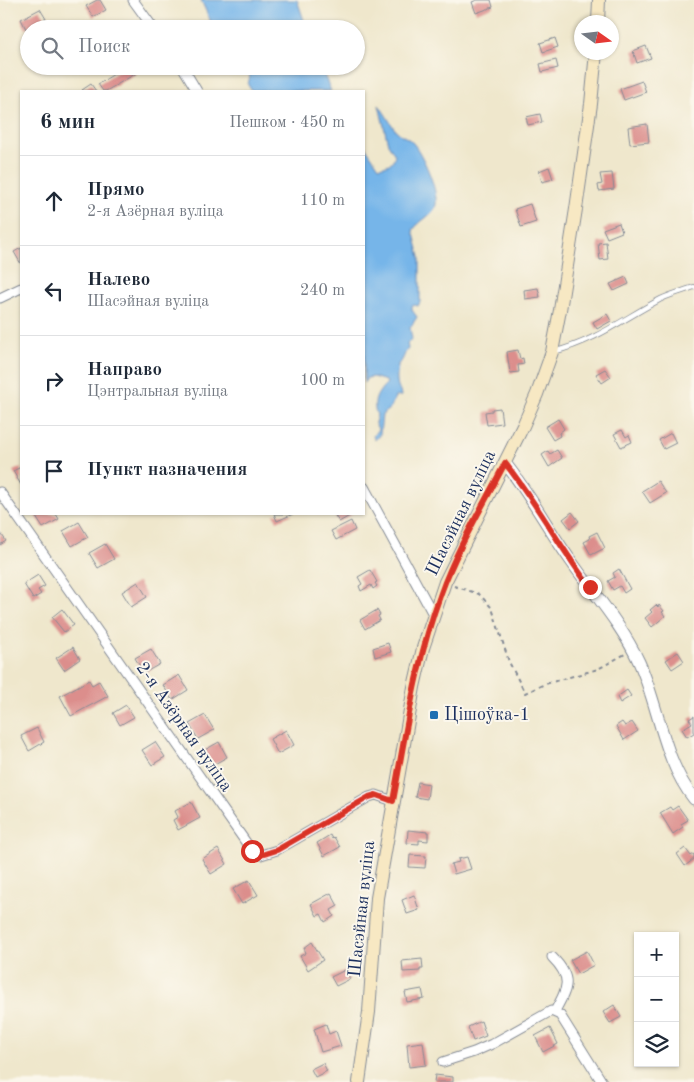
<!DOCTYPE html>
<html lang="ru">
<meta charset="utf-8">
<style>
body{margin:0;font-family:"Old Standard TT",serif;background:#f2f2f3;color:#1f2937}
.controls{position:absolute;right:15px;bottom:15px;display:grid;overflow:hidden;border-radius:0px;box-shadow:0 1px 4px #0004}
.controls button{width:45px;height:45px;display:grid;place-items:center;padding:0;border:0;border-bottom:1px solid #e0e1e3;background:#fff;color:#1f2937;font:25px sans-serif}
.compass{position:absolute;left:574px;top:15px;width:45px;height:45px;border-radius:50%;background:#fff;box-shadow:0 1px 4px #0004;rotate:104deg}
.stop{position:absolute;width:15px;height:15px;margin:-11px;border:4px solid #d93025;border-radius:50%;background:#fff}
.stop.end{background:#d93025;border-color:#fff;box-shadow:0 1px 5px #0008}
.list{margin:0;padding:0;list-style:none}
h2{display:flex;justify-content:space-between;align-items:center;height:65px;margin:0;padding:0 20px;font-size:21px}
h2 small{font-size:16px;font-weight:400;color:#747a83}
.list li{display:grid;grid-template-columns:32px 1fr auto;gap:15px;align-items:center;box-sizing:border-box;height:90px;padding:0 20px;border-top:1px solid #e0e1e3}
.list b{display:block;font-size:19px;white-space:nowrap}
.list p{margin:0;font-size:16px;white-space:nowrap;color:#747a83}
.list em{font-size:16px;font-style:normal;color:#747a83}
.icon{flex:none;width:28px;height:28px;fill:none;stroke:currentColor;stroke-width:2;stroke-linecap:round;stroke-linejoin:round}
.map{position:relative;flex:none;width:694px;height:1082px;overflow:hidden}
.search{position:absolute;background:#fff;box-shadow:0 1px 4px #0004;left:20px;top:20px;width:345px;height:55px;display:flex;align-items:center;gap:12px;box-sizing:border-box;padding:0 18px;border-radius:28px;color:#747a83;font-size:19px}
.panel{position:absolute;background:#fff;box-shadow:0 1px 4px #0004;left:20px;top:90px;width:345px;height:425px;border-radius:0px}
.map>svg:first-child{display:block}
.water{fill:#76b5e9;stroke:#4872a4}
.building{fill:#dc8e8c}
.lines{fill:none;stroke-linecap:round;stroke-linejoin:round}
.service-casing{stroke:#858b95;stroke-width:6}
.minor-casing{stroke:#858b95;stroke-width:11}
.tertiary-casing{stroke:#858b95;stroke-width:13}
.secondary-casing{stroke:#858b95;stroke-width:14}
.path{stroke:#858b95;stroke-width:2;stroke-dasharray:4 4;stroke-linecap:butt}
.service{stroke:#fff;stroke-width:4.5}
.minor{stroke:#fff;stroke-width:9}
.tertiary{stroke:#fff;stroke-width:11}
.secondary{stroke:#f7e8c3;stroke-width:12}
.route{stroke:#d93025;stroke-width:6}
.poi-dot{fill:#1f6fb2;stroke:#fbf7ec;stroke-width:2}
.labels{text-anchor:middle;dominant-baseline:central;stroke-width:4;stroke-linejoin:round;paint-order:stroke}
.street-label{font-size:18px;fill:#1b2f5e;stroke:#fbf7ec}
.poi-label{font-size:18px;fill:#1b2f5e;stroke:#fbf7ec;text-anchor:start}
</style>
<div class="map">
<svg width="694" height="1082" viewBox="0 0 694 1082">
<rect width="100%" height="100%" fill="#fbf7ec"/>
<filter id="ink" filterUnits="userSpaceOnUse"><feTurbulence type="fractalNoise" baseFrequency=".02" numOctaves="2"/><feDisplacementMap in="SourceGraphic" scale="10" xChannelSelector="R" yChannelSelector="G"/><feConvolveMatrix kernelMatrix="1 2 1 2 8 2 1 2 1" color-interpolation-filters="sRGB"/></filter>
<filter id="wash" filterUnits="userSpaceOnUse"><feTurbulence type="fractalNoise" baseFrequency=".0096" numOctaves="4" result="noise"/><feDisplacementMap in="SourceGraphic" scale="20" xChannelSelector="R" yChannelSelector="G"/><feGaussianBlur stdDeviation="1.12" result="paint"/><feColorMatrix in="noise" values="0 0 0 0 0 0 0 0 0 0 0 0 0 0 0 0 0 1.4 0 .05"/><feComposite in="paint" operator="in"/></filter>
<g filter="url(#wash)">
<rect width="100%" height="100%" fill="#efe7cc"/>
<g class="water">
<polygon points="201,0 297,0 307,29 214,29"/>
<polygon points="241,66 320,66 331,91 252,91 248,85 250,76"/>
<path d="M379,105c6,8 10,16 15,23 5,7 13,9 18,14 10,10 29,53 23,66 -4,8 -16,13 -22,22l7,27v45l-2,4 -3,-1 -3,1v4l5,7 -7,11 2,11 -5,4 1,6c-5,5 -3,10 -10,15 0,6 -2,11 -1,17 0,6 4,9 4,15l-6,1 -4,10 -9,8 -2,19 -5,6 -2,-4 5,-7 -3,-6 2,-8c-6,-13 1,-23 10,-32l-1,-2 -13,-4 -6,1 -3,5v-238l15,22c9,-2 13,-2 16,-12l-7,-11z"/>
</g>
<g id="blocks">
<g class="building">
<polygon points="97,0 100,0 106,10 93,17 86,6"/>
<polygon points="477,0 491,0 493,7 476,13 472,2"/>
<polygon points="40,9 46,19 26,29 21,19"/>
<polygon points="555,38 558,47 543,52 540,43"/>
<polygon points="646,46 651,58 637,63 633,51"/>
<polygon points="556,60 558,68 542,72 540,64"/>
<polygon points="127,66 139,66 142,70 106,91 103,91 98,84"/>
<polygon points="642,81 646,92 624,100 620,89"/>
<polygon points="91,84 96,91 83,91 82,90"/>
<polygon points="540,114 542,122 528,125 526,117"/>
<polygon points="647,124 649,142 630,144 628,127"/>
<polygon points="549,167 553,179 542,182 539,171"/>
<polygon points="612,173 614,189 599,191 598,185 602,184 600,174"/>
<polygon points="530,204 536,222 521,227 515,209"/>
<polygon points="619,223 622,232 607,238 603,229"/>
<polygon points="606,242 608,259 600,260 598,243"/>
<polygon points="21,248 21,264 14,252"/>
<polygon points="626,277 629,284 614,291 610,284"/>
<polygon points="538,288 540,297 525,299 524,290"/>
<polygon points="607,314 611,321 597,329 593,322"/>
<polygon points="518,350 520,359 523,358 524,364 518,365 519,372 510,373 507,352"/>
<polygon points="605,369 611,377 602,383 596,374"/>
<polygon points="500,408 502,423 487,425 485,412 492,411 492,409"/>
<polygon points="558,419 564,429 559,433 560,436 553,440 545,427"/>
<polygon points="622,430 626,437 629,435 632,442 621,447 614,434"/>
<polygon points="671,433 676,443 664,449 659,440"/>
<polygon points="557,450 562,458 549,467 542,455 548,451 550,454"/>
<polygon points="21,467 21,485 13,471"/>
<polygon points="658,481 666,493 650,503 642,491"/>
<polygon points="572,512 579,521 570,528 563,519"/>
<polygon points="34,514 56,514 59,519 43,528"/>
<polygon points="274,514 293,514 277,521"/>
<polygon points="334,514 353,514 339,522"/>
<polygon points="351,521 355,530 336,540 331,531"/>
<polygon points="79,522 88,537 72,546 63,531"/>
<polygon points="0,532 6,541 0,545"/>
<polygon points="597,532 605,548 591,555 584,542 590,539 589,536"/>
<polygon points="105,544 114,559 98,568 89,553"/>
<polygon points="619,569 630,589 624,593 620,586 613,590 608,581 615,577 613,573"/>
<polygon points="370,570 377,582 375,583 377,586 373,589 371,585 361,591 359,586 362,584 358,577"/>
<polygon points="38,575 45,586 38,590 41,594 33,599 24,584"/>
<polygon points="138,582 147,597 131,607 122,592"/>
<polygon points="656,605 658,607 659,605 664,611 662,612 665,616 652,627 645,618 652,612 650,610"/>
<polygon points="62,609 74,625 64,632 52,617"/>
<polygon points="377,610 380,615 378,616 380,620 365,629 360,620"/>
<polygon points="388,643 391,652 375,657 373,648"/>
<polygon points="73,647 80,659 64,670 56,658"/>
<polygon points="151,649 160,664 144,673 135,658"/>
<polygon points="678,652 684,661 672,669 666,660"/>
<polygon points="179,675 188,690 172,700 163,685"/>
<polygon points="89,680 92,685 99,681 108,696 71,716 60,696"/>
<polygon points="627,690 631,696 620,703 617,697"/>
<polygon points="126,705 134,717 120,725 113,713"/>
<polygon points="205,715 214,730 198,739 189,724"/>
<polygon points="694,716 694,733 687,737 682,729 692,723 689,719"/>
<polygon points="622,722 625,726 632,722 638,731 624,740 616,726"/>
<polygon points="37,728 44,742 29,751 21,736"/>
<polygon points="286,730 294,745 278,754 270,739"/>
<polygon points="155,742 165,757 152,765 142,750"/>
<polygon points="219,742 227,757 211,766 203,751"/>
<polygon points="418,782 429,784 427,799 415,797"/>
<polygon points="191,802 200,818 178,830 173,820 178,817 175,811"/>
<polygon points="678,806 688,820 681,824 683,827 673,834 660,813 670,807 672,810"/>
<polygon points="408,830 428,832 428,841 419,840 419,844 407,843"/>
<polygon points="330,835 332,839 334,837 340,847 324,856 317,843"/>
<polygon points="685,848 691,856 694,854 694,859 685,866 677,854"/>
<polygon points="218,849 227,864 211,874 202,859"/>
<polygon points="410,855 426,856 425,868 409,867"/>
<polygon points="467,857 471,869 454,874 451,864 459,862 458,859"/>
<polygon points="249,880 258,895 242,904 233,889"/>
<polygon points="331,893 338,906 331,910 334,916 325,922 321,914 317,916 311,904"/>
<polygon points="414,895 419,910 407,914 402,900"/>
<polygon points="312,942 323,960 308,970 300,956 306,953 304,948"/>
<polygon points="587,951 594,965 578,974 570,960"/>
<polygon points="422,959 423,969 420,969 420,971 403,972 402,961"/>
<polygon points="345,970 350,979 336,986 331,977"/>
<polygon points="422,989 424,999 407,1002 405,992"/>
<polygon points="614,1005 621,1017 610,1023 603,1012"/>
<polygon points="481,1021 486,1036 473,1041 468,1027"/>
<polygon points="326,1024 329,1034 336,1031 341,1046 321,1052 314,1029"/>
<polygon points="550,1028 558,1044 543,1052 535,1036"/>
<polygon points="423,1042 426,1065 409,1067 407,1044"/>
<polygon points="323,1063 327,1071 315,1077 311,1069"/>
<polygon points="435,1075 453,1077 453,1082 434,1082"/>
</g>
</g>
</g>
<g filter="url(#ink)">
<use href="#blocks" fill-opacity="0" stroke="#858b95" stroke-width="1"/>
<g class="lines">
<g class="service-casing">
<path id="service" d="M553,352c43,-11 70,-33 108,-53 10,-5 22,-8 33,-12"/>
</g>
<g class="minor-casing">
<g id="minor">
<polyline points="133,0 154,29"/>
<polyline points="182,66 197,91"/>
<polyline points="0,298 21,288"/>
<polyline points="364,487 433,614"/>
<polyline points="0,492 252,851 261,855 277,850 369,797 376,795 393,801"/>
<path d="M552,957c21,21 16,30 3,54"/>
<polyline points="443,1062 474,1052 492,1044 551,1011 560,1015 602,1082"/>
</g>
</g>
<g class="tertiary-casing">
<path id="tertiary" d="M505,463c25,31 43,66 66,98 23,33 51,64 68,101 20,44 24,98 55,137"/>
</g>
<g class="secondary-casing">
<g id="secondary">
<polyline points="598,22 599,0"/>
<polyline points="359,1082 369,1012 377,898 414,687 423,648 445,582 523,426 537,394 552,352 560,310 576,209 591,104 596,52"/>
</g>
</g>
<polyline class="path" points="454,586 479,594 492,608 509,662 525,693 545,684 598,669 625,654"/>
<use href="#service" class="service"/>
<use href="#minor" class="minor"/>
<use href="#tertiary" class="tertiary"/>
<use href="#secondary" class="secondary"/>
</g>
</g>
<g class="lines" filter="url(#ink)">
<path class="route" d="M252,851l9,4 16,-5 92,-53 7,-2 17,6c13,-70 23,-141 48,-208 16,-45 42,-87 64,-130 31,39 55,84 85,124"/>
</g>
<rect class="poi-dot" x="429" y="710" width="10" height="10" rx="2.5"/>
<g class="labels">
<g class="street-label">
<text transform="translate(461 513) rotate(-64)">Шасэйная вуліца</text>
<text transform="translate(184 727) rotate(55)">2-я Азёрная вуліца</text>
<text transform="translate(362 909) rotate(-84)">Шасэйная вуліца</text>
</g>
<g class="poi-label">
<text x="444" y="715">Цішоўка-1</text>
</g>
</g>
</svg>
<div class="controls">
<button>+</button>
<button>−</button>
<button><svg class="icon" aria-label="layers" viewBox="0 0 24 24"><path d="M12 4l9 5-9 5-9-5zM3 14l9 5 9-5"/></svg></button>
</div>
<svg class="compass" viewBox="-18 -18 36 36"><path d="M0-13l5 13h-10z" fill="#e53935"/><path d="M0 13l5-13h-10z" fill="#747a83"/></svg>
<div class="stop" style="left:252px;top:851px"></div>
<div class="stop end" style="left:590px;top:587px"></div>
<div class="search"><svg class="icon" aria-label="search" viewBox="0 0 24 24"><circle cx="10" cy="10" r="6"/><path d="M15 15l6 6"/></svg>Поиск</div>
<section class="panel">
<h2>6 мин<small>Пешком · 450 m</small></h2>
<ul class="list">
<li><svg class="icon" aria-label="ahead" viewBox="0 0 24 24"><path d="M12 20V5M6 11l6-6 6 6"/></svg><div><b>Прямо</b><p>2-я Азёрная вуліца</p></div><em>110 m</em></li>
<li><svg class="icon" aria-label="left" viewBox="0 0 24 24"><path d="M17 20v-9H6M10 6l-5 5 5 5"/></svg><div><b>Налево</b><p>Шасэйная вуліца</p></div><em>240 m</em></li>
<li><svg class="icon" aria-label="right" viewBox="0 0 24 24"><path d="M7 20v-9h11M14 6l5 5-5 5"/></svg><div><b>Направо</b><p>Цэнтральная вуліца</p></div><em>100 m</em></li>
<li><svg class="icon" aria-label="arrive" viewBox="0 0 24 24"><path d="M6 21V4h12l-3 4 3 4H6"/></svg><div><b>Пункт назначения</b></div></li>
</ul>
</section>
</div>
